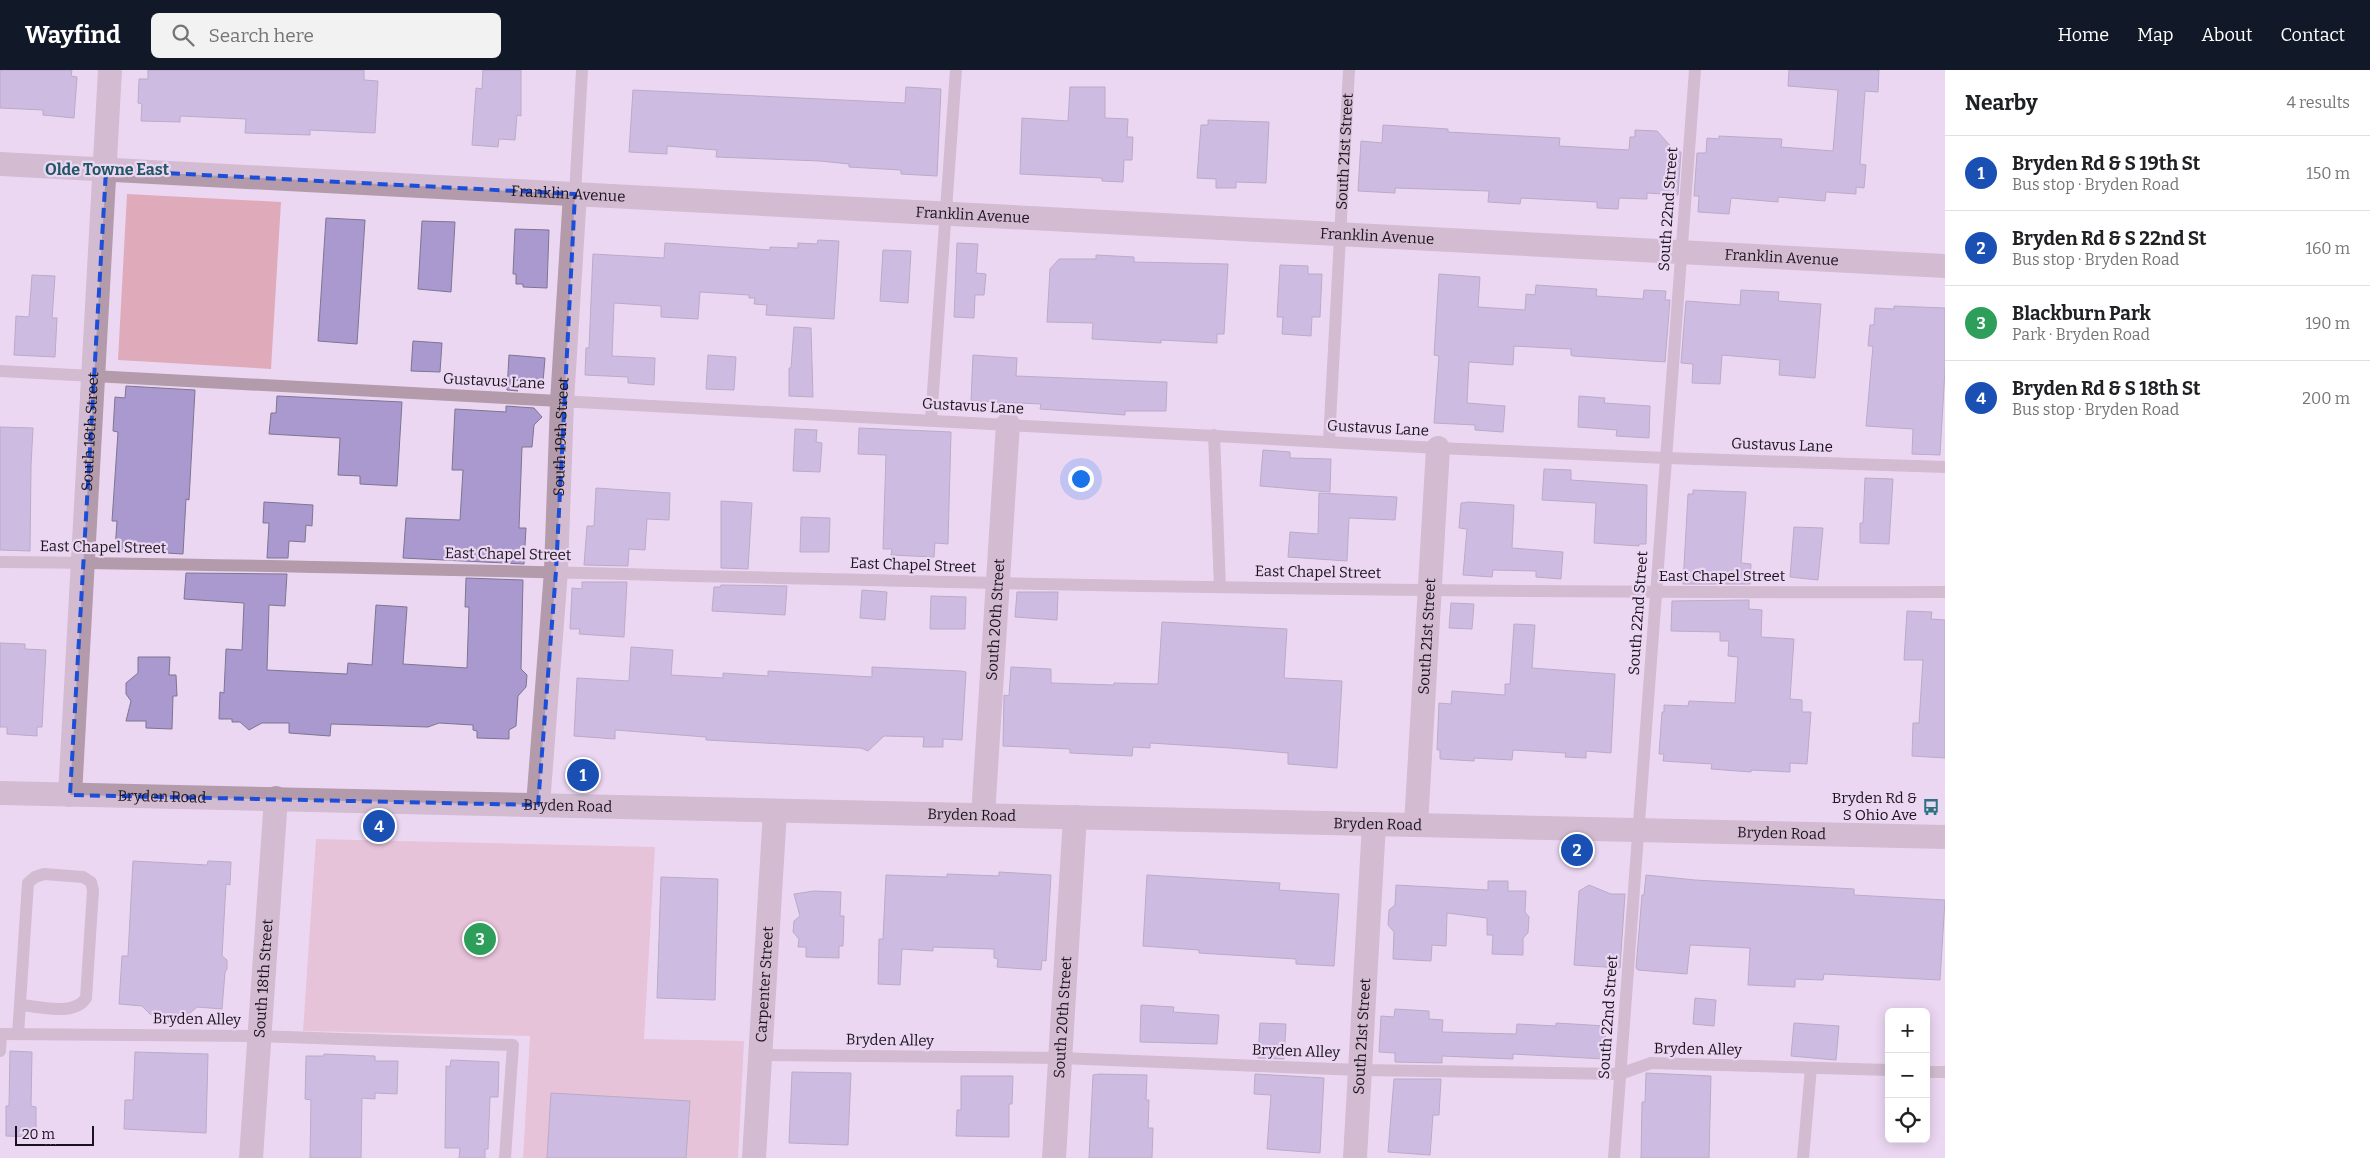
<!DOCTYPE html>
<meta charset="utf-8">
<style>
body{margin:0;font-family:Bitter,serif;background:#f2f2f2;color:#202124}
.controls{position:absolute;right:15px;bottom:15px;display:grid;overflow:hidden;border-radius:8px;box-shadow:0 2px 12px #0003}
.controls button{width:45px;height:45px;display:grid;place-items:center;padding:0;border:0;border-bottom:1px solid #e0e0e0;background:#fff;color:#202124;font:25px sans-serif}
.scale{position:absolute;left:15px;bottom:12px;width:79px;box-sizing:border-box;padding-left:5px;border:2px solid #1a121c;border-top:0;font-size:14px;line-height:18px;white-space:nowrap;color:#1a121c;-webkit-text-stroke:4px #ecd7f3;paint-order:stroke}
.you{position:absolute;left:1080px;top:408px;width:18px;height:18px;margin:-12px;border:4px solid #fff;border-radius:50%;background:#1a73e8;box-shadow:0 0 0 8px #1a73e833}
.badge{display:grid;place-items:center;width:32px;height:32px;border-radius:50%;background:#111827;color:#fff;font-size:16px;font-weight:700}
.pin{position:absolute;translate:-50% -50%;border:2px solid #fff;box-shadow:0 1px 5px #0006}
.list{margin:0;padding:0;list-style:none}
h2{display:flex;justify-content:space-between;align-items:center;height:65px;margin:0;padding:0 20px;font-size:21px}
h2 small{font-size:16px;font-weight:400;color:#757577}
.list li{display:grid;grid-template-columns:32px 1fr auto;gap:15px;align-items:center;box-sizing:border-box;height:75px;padding:0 20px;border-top:1px solid #e0e0e0}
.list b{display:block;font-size:19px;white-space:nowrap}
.list p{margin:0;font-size:16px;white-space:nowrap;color:#757577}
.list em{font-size:16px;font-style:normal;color:#757577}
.icon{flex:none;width:28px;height:28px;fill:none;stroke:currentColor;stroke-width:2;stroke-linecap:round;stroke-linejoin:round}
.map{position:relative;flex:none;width:1945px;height:1088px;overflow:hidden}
header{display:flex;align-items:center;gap:30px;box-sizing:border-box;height:70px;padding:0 25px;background:#111827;color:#fff}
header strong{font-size:24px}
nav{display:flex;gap:28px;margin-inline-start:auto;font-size:18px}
.search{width:350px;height:45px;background:#f2f2f2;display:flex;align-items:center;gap:12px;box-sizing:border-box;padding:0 18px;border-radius:8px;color:#757577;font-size:19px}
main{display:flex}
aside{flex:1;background:#fff}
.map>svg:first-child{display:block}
.green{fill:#dfabba}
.building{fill:#a999cf;stroke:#7d7591}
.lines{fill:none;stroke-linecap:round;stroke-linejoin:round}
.lane{stroke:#b39bab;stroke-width:12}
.street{stroke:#b39bab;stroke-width:24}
.marked{fill:none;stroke:#1d4ed8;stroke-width:4;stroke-dasharray:10 6;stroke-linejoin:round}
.labels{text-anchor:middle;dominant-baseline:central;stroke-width:4.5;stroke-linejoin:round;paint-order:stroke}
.street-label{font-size:15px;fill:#1a121c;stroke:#ecd7f3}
.poi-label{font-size:15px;fill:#1a121c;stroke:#ecd7f3;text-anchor:end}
.neighbourhood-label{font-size:16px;font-weight:bold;fill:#215764;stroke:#ecd7f3}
</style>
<header>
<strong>Wayfind</strong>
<div class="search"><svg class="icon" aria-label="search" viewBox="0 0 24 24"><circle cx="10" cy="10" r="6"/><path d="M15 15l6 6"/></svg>Search here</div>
<nav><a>Home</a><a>Map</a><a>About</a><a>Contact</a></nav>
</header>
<main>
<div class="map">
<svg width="1945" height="1088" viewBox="0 0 1945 1088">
<rect width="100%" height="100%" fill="#ecd7f3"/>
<g class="green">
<polygon points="127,124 281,132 271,299 118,290"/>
<polygon points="316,769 655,777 644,969 744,971 738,1088 523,1088 530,966 303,961"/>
</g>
<g class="building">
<polygon points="0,0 72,0 71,6 77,7 74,48 43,45 43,40 0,38"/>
<polygon points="148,0 364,0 364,10 378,11 375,63 310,60 310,65 245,63 246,49 180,46 180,52 141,51 142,34 138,33 139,9 148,9"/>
<polygon points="483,0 521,0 521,46 517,45 515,70 499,69 498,77 472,75 476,18 482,19"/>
<polygon points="1789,0 1879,0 1878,22 1865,21 1860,94 1866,95 1864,118 1856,117 1856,124 1826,122 1825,131 1778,127 1778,132 1731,128 1729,144 1698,142 1699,126 1694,126 1697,83 1706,83 1707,68 1719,69 1719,66 1782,69 1781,77 1833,81 1838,20 1788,16"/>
<polygon points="906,17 941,19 937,106 901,104 901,100 849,97 849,94 820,91 716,87 717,80 667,76 667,84 629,82 633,20 905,33"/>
<polygon points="1070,17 1105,17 1105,48 1128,49 1127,67 1133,67 1132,90 1124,90 1123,112 1102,111 1102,108 1020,104 1022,48 1068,51"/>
<polygon points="1208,50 1269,52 1266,113 1236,112 1236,118 1216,118 1216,109 1197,108 1201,55 1208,55"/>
<polygon points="1383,55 1448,59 1448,62 1560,68 1559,76 1629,80 1630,67 1635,67 1635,60 1657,61 1675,81 1681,82 1678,125 1647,123 1647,129 1619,128 1618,139 1597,138 1597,132 1521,128 1520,134 1488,132 1489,121 1395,118 1395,123 1358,121 1361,71 1382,73"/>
<polygon points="326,148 365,150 357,274 318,271"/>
<polygon points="422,151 455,152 451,222 418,219"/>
<polygon points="515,159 549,160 547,218 523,217 523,214 516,214 516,204 513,204"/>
<polygon points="818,170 839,171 834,249 766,245 767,235 754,234 755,228 749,228 749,225 700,222 698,249 661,247 661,236 614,233 612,286 655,288 654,315 628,313 628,307 585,305 586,278 589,278 593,184 664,188 665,173 770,180 770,177 798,178 798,173 817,174"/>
<polygon points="957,173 978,174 976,203 986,204 984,225 975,225 974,248 954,247"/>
<polygon points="883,180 911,181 908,233 880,231"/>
<polygon points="1096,185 1134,187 1134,192 1228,194 1224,264 1217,264 1217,273 1161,270 1161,273 1092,269 1093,253 1047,252 1050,199 1059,189 1096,189"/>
<polygon points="1280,195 1308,196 1308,204 1322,204 1320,247 1312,247 1311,266 1282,264 1283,247 1277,247"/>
<polygon points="1439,204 1480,207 1478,237 1525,240 1526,224 1535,225 1536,215 1597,219 1596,226 1643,229 1644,220 1666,221 1665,230 1670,230 1665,292 1573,286 1571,285 1571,279 1514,276 1513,295 1469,292 1467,333 1505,336 1503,362 1475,360 1475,355 1434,353 1439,286 1434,285"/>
<polygon points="32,205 55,206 52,248 57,248 55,287 14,285 16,246 29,247"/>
<polygon points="1741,220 1779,222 1778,231 1821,234 1815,308 1779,305 1780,290 1722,285 1720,314 1692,313 1693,294 1681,293 1686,231 1740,235"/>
<polygon points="1894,236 1945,238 1945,300 1940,385 1912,384 1913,359 1866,356 1873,276 1868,276 1870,255 1874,255 1875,238 1894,239"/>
<polygon points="794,257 811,258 813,327 789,326 789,298 791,298"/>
<polygon points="413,271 442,273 440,302 411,301"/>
<polygon points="509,285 545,288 543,312 509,310 518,321 507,320"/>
<polygon points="708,285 736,287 734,320 706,319"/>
<polygon points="973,285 1017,288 1016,306 1167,312 1166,341 1125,341 1125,345 1040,339 1041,334 971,331"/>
<polygon points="126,316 195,320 189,430 186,429 183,484 115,480 117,451 112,451 118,362 113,361 115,327 125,328"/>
<polygon points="277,326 402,332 397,416 360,414 360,406 338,405 340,368 269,364 271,343 276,343"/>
<polygon points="1579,326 1605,328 1604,333 1650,336 1649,368 1616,366 1617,360 1578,357"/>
<polygon points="506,336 534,338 542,347 534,355 532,377 522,377 519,458 526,458 524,494 403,488 406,448 460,450 463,400 452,400 455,339 506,342"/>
<polygon points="0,357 33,358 31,396 30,481 0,480"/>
<polygon points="859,358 951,362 948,474 935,473 934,487 891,485 892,479 883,479 886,385 858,384"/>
<polygon points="795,359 817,360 816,372 822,373 820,402 793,401"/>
<polygon points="1263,380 1290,382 1290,388 1331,389 1330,422 1260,416"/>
<polygon points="1544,399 1571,400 1571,410 1647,415 1646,474 1639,474 1639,476 1594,473 1596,433 1542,430"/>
<polygon points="1865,408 1893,409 1889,474 1860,473 1860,453 1863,453"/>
<polygon points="596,418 670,423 669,450 647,449 645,480 629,479 628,496 584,495 587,456 594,456"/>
<polygon points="1693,420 1746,422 1741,493 1751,494 1750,514 1683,514 1688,424 1693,424"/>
<polygon points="1319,423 1397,427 1395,450 1349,448 1347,491 1288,487 1290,462 1318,464"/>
<polygon points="721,431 752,433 748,499 721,498"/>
<polygon points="264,432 313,435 312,456 306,455 305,472 289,471 288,488 267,488 269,453 263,453"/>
<polygon points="1469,432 1514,435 1512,478 1563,482 1561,509 1536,507 1536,501 1493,500 1492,507 1463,505 1467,459 1459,458 1461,433"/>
<polygon points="801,447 830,448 829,482 800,482"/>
<polygon points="1794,457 1823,458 1818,510 1790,507"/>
<polygon points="186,503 287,504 285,536 269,535 267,600 347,604 348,593 372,595 376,535 407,537 403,594 467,598 469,537 465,537 466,508 523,510 521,599 527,605 526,617 518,626 516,656 509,660 509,669 477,668 477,661 473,660 473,655 439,653 428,657 331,654 330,666 289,663 289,653 262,653 249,660 240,652 232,652 232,649 219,649 220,622 224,623 226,579 242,580 244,533 184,529"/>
<polygon points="582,512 627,512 624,567 579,564 580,559 570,559 572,518 582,519"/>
<polygon points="721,515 787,516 785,545 712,541 714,517 720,517"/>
<polygon points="862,520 887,522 885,550 860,548"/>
<polygon points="1017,522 1058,522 1057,550 1015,547"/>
<polygon points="931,526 966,527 965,559 930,559"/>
<polygon points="1749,530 1749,539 1762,540 1761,567 1794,569 1790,629 1802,630 1802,642 1811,642 1807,694 1790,693 1790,702 1751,700 1751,702 1711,699 1712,694 1663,691 1664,684 1659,684 1662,642 1664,642 1664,635 1688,636 1689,631 1735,633 1738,587 1728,586 1729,571 1720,571 1720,562 1671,561 1672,531"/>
<polygon points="1451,533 1474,534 1472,559 1449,558"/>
<polygon points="1907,541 1932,542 1931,549 1945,550 1945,688 1912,686 1913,653 1919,653 1923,590 1904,590"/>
<polygon points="1162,552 1287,559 1284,608 1342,611 1337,698 1288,694 1288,683 1230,678 1150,673 1150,678 1133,677 1132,686 1070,683 1070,679 1003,676 1004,625 1009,626 1011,597 1051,599 1051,613 1114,615 1114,613 1158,614"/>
<polygon points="1514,554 1535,555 1532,598 1615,604 1611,683 1586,681 1586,688 1565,687 1566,683 1513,680 1512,690 1474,688 1474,691 1440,689 1440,680 1437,680 1439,633 1451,634 1452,621 1505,625 1505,614 1510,614"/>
<polygon points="0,573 25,574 25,579 46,580 42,657 37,657 37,666 7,664 7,657 0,657"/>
<polygon points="631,577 673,580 671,605 723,608 723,603 768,606 768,601 872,607 872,597 961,601 966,602 962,670 943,669 943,677 923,677 924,667 884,666 868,681 861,678 706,670 706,667 615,660 615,669 574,666 577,608 629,611"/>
<polygon points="138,587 170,587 169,605 176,605 177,626 173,626 172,659 146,658 146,651 126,651 131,631 126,624 126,613 138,603"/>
<polygon points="133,791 207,795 208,791 231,792 230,815 226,814 222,886 227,890 227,899 225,902 222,939 197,937 189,944 170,952 150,944 142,936 119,934 122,886 128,886"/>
<polygon points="999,802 1051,805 1046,891 1042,890 1041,900 997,897 998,889 994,888 994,879 933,877 933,881 902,879 900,915 878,914 879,869 883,869 886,805 947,807 947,804 999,806"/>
<polygon points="1147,805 1280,813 1279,820 1339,824 1334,896 1296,894 1296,889 1199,883 1199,880 1143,876"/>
<polygon points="1646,805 1695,810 1854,819 1854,825 1945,830 1940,910 1824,904 1823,910 1795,909 1795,917 1748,915 1750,878 1690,875 1687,904 1638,900 1636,898 1642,825 1644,825"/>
<polygon points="661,807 718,809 715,930 657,928"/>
<polygon points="1488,811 1508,811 1508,821 1526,821 1525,842 1529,847 1528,863 1523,868 1523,885 1492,884 1493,865 1487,865 1487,848 1447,843 1446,876 1432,875 1431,891 1393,889 1394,862 1388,855 1389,840 1395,835 1396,815 1488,820"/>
<polygon points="1589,815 1611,824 1625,824 1620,898 1574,895 1579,821"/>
<polygon points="814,821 841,822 840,846 844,846 843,876 839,876 839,888 806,887 806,877 798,877 799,869 793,862 794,851 800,846 794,824"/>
<polygon points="1695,928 1716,930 1714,956 1693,954"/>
<polygon points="1141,935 1174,937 1173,942 1219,945 1217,974 1140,972"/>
<polygon points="1395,939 1429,941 1429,949 1443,950 1442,962 1516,964 1517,954 1556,956 1556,953 1606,956 1604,989 1513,984 1513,989 1442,986 1442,993 1395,992 1395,983 1379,982 1381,946 1394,947"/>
<polygon points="1260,953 1286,954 1284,989 1258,988"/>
<polygon points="1794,953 1839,956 1836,990 1791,986"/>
<polygon points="10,981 32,982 31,1036 36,1037 36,1067 6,1066 6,1036 9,1036"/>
<polygon points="135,982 208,984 206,1063 124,1059 125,1030 133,1030"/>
<polygon points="324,984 375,986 375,991 398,991 397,1024 375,1023 375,1029 362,1028 361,1088 310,1088 311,1030 305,1029 306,986 324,986"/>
<polygon points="451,990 499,992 498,1027 490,1027 488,1079 485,1079 485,1088 459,1088 460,1078 445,1078 446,996 450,997"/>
<polygon points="792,1002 851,1003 848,1075 789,1073"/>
<polygon points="1646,1003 1711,1006 1709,1088 1641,1088 1642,1032 1645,1032"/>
<polygon points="1099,1004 1147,1005 1146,1030 1149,1030 1148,1058 1153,1058 1152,1088 1089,1088 1093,1005"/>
<polygon points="1255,1004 1324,1008 1320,1083 1267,1079 1271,1025 1254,1024"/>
<polygon points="961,1006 1013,1006 1012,1034 1009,1034 1009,1067 956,1066 957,1040 961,1040"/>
<polygon points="1394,1009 1441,1009 1439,1045 1433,1045 1430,1085 1388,1082"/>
<polygon points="551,1023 690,1031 686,1088 547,1088"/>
</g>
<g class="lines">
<g class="lane">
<polyline points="575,124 582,0"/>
<polyline points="0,301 1438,378 1666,388 1945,397"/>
<polyline points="931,350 956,0"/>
<polyline points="1214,365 1220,517"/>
<path id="s1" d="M1329,371l20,-371"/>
<path d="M0,492c332,3 665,14 997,21 316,7 632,10 948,9"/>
<polyline points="0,964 258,966 513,975 505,1088"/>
<path d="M18,964l10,-151 7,-6 9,-3 39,3 8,5 2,8 -7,108c-12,19 -47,8 -66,7"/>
<polyline points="0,981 1,964"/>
<polyline points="759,985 1061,988 1360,1000 1620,1004 1651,993 1889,1000"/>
<polyline points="1926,1002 1945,1002"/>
<polyline points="1614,1088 1695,0"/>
<polyline points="1803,1088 1811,998"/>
</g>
<g class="street">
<path id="s2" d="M0,94l1945,102"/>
<path id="s3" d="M0,723l1945,44"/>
<path id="s4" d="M70,725l40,-725"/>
<path id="s5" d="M538,735l18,-234 6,-169 13,-208"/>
<path id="s6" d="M983,745l25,-391"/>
<path id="s7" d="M1416,755l22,-377"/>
<path id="s8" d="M251,1088l25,-360"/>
<path id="s9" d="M754,1088l21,-347"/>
<path id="s10" d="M1054,1088l21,-341"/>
<path id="s11" d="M1355,1088l19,-334"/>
</g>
</g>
<path d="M0 0H1945V1088H0ZM106,100l469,24 -19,377 -18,234 -468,-10z" fill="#ecd7f3" fill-opacity=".55" fill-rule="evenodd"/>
<path class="marked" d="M106,100l469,24 -19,377 -18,234 -468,-10z"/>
<defs>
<g id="bus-bare" transform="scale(1.35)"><path d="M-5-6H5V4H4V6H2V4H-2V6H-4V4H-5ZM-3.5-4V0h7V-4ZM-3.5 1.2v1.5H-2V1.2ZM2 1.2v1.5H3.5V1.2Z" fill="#2d7281" stroke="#ecd7f3" stroke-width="2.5" paint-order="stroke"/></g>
</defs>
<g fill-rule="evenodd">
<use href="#bus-bare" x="1931" y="737"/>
</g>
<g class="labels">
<g class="street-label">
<text stroke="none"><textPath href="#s1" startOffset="290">South 21st Street</textPath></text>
<text stroke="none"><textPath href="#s2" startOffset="569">Franklin Avenue</textPath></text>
<text transform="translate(1668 139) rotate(-86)">South 22nd Street</text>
<text stroke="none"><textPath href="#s2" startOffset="974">Franklin Avenue</textPath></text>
<text stroke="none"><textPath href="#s2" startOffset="1379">Franklin Avenue</textPath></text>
<text stroke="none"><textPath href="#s2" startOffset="1784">Franklin Avenue</textPath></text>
<text transform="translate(494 311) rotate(3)">Gustavus Lane</text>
<text transform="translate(973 336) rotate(3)">Gustavus Lane</text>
<text transform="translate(1378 358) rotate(3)">Gustavus Lane</text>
<text stroke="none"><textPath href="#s4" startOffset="364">South 18th Street</textPath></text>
<text stroke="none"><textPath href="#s5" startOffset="369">South 19th Street</textPath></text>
<text transform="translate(1782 375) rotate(2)">Gustavus Lane</text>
<text transform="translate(103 477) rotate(1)">East Chapel Street</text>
<text transform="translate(508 484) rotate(1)">East Chapel Street</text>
<text transform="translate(913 495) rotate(2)">East Chapel Street</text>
<text transform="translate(1318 502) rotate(1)">East Chapel Street</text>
<text x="1722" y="506">East Chapel Street</text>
<text transform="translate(1638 543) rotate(-86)">South 22nd Street</text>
<text stroke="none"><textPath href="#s6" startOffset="196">South 20th Street</textPath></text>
<text stroke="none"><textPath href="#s7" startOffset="189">South 21st Street</textPath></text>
<text stroke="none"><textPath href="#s3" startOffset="162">Bryden Road</textPath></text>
<text stroke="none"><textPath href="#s3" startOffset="568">Bryden Road</textPath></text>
<text stroke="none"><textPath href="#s3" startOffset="972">Bryden Road</textPath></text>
<text stroke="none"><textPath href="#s3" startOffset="1378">Bryden Road</textPath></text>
<text stroke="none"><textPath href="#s3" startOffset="1782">Bryden Road</textPath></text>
<text stroke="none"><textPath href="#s8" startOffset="180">South 18th Street</textPath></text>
<text stroke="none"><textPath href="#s9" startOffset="174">Carpenter Street</textPath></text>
<text stroke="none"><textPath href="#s10" startOffset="141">South 20th Street</textPath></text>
<text transform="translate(1608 947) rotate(-86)">South 22nd Street</text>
<text transform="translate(197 949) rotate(1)">Bryden Alley</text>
<text stroke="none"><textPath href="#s11" startOffset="122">South 21st Street</textPath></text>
<text transform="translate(890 970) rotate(1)">Bryden Alley</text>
<text transform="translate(1698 979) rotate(1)">Bryden Alley</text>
<text transform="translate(1296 981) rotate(2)">Bryden Alley</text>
</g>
<g class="poi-label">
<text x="1917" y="728">Bryden Rd &amp;<tspan x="1917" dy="17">S Ohio Ave</tspan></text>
</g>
<g class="neighbourhood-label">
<text x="107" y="99">Olde Towne East</text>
</g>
</g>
</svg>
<div class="controls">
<button>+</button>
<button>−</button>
<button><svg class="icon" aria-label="locate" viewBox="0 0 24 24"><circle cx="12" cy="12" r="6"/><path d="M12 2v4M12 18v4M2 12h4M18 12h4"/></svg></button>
</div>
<div class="scale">20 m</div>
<div class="you"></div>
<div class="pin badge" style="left:583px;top:705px;background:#1a4fb4">1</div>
<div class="pin badge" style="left:1577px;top:780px;background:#1a4fb4">2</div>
<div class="pin badge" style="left:480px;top:869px;background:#2e9e5b">3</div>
<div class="pin badge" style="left:379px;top:756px;background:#1a4fb4">4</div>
</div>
<aside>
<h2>Nearby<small>4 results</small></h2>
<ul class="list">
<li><span class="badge" style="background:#1a4fb4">1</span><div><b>Bryden Rd &amp; S 19th St</b><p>Bus stop · Bryden Road</p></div><em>150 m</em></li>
<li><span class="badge" style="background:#1a4fb4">2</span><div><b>Bryden Rd &amp; S 22nd St</b><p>Bus stop · Bryden Road</p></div><em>160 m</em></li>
<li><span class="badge" style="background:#2e9e5b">3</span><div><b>Blackburn Park</b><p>Park · Bryden Road</p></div><em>190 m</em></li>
<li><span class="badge" style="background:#1a4fb4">4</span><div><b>Bryden Rd &amp; S 18th St</b><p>Bus stop · Bryden Road</p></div><em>200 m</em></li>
</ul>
</aside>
</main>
